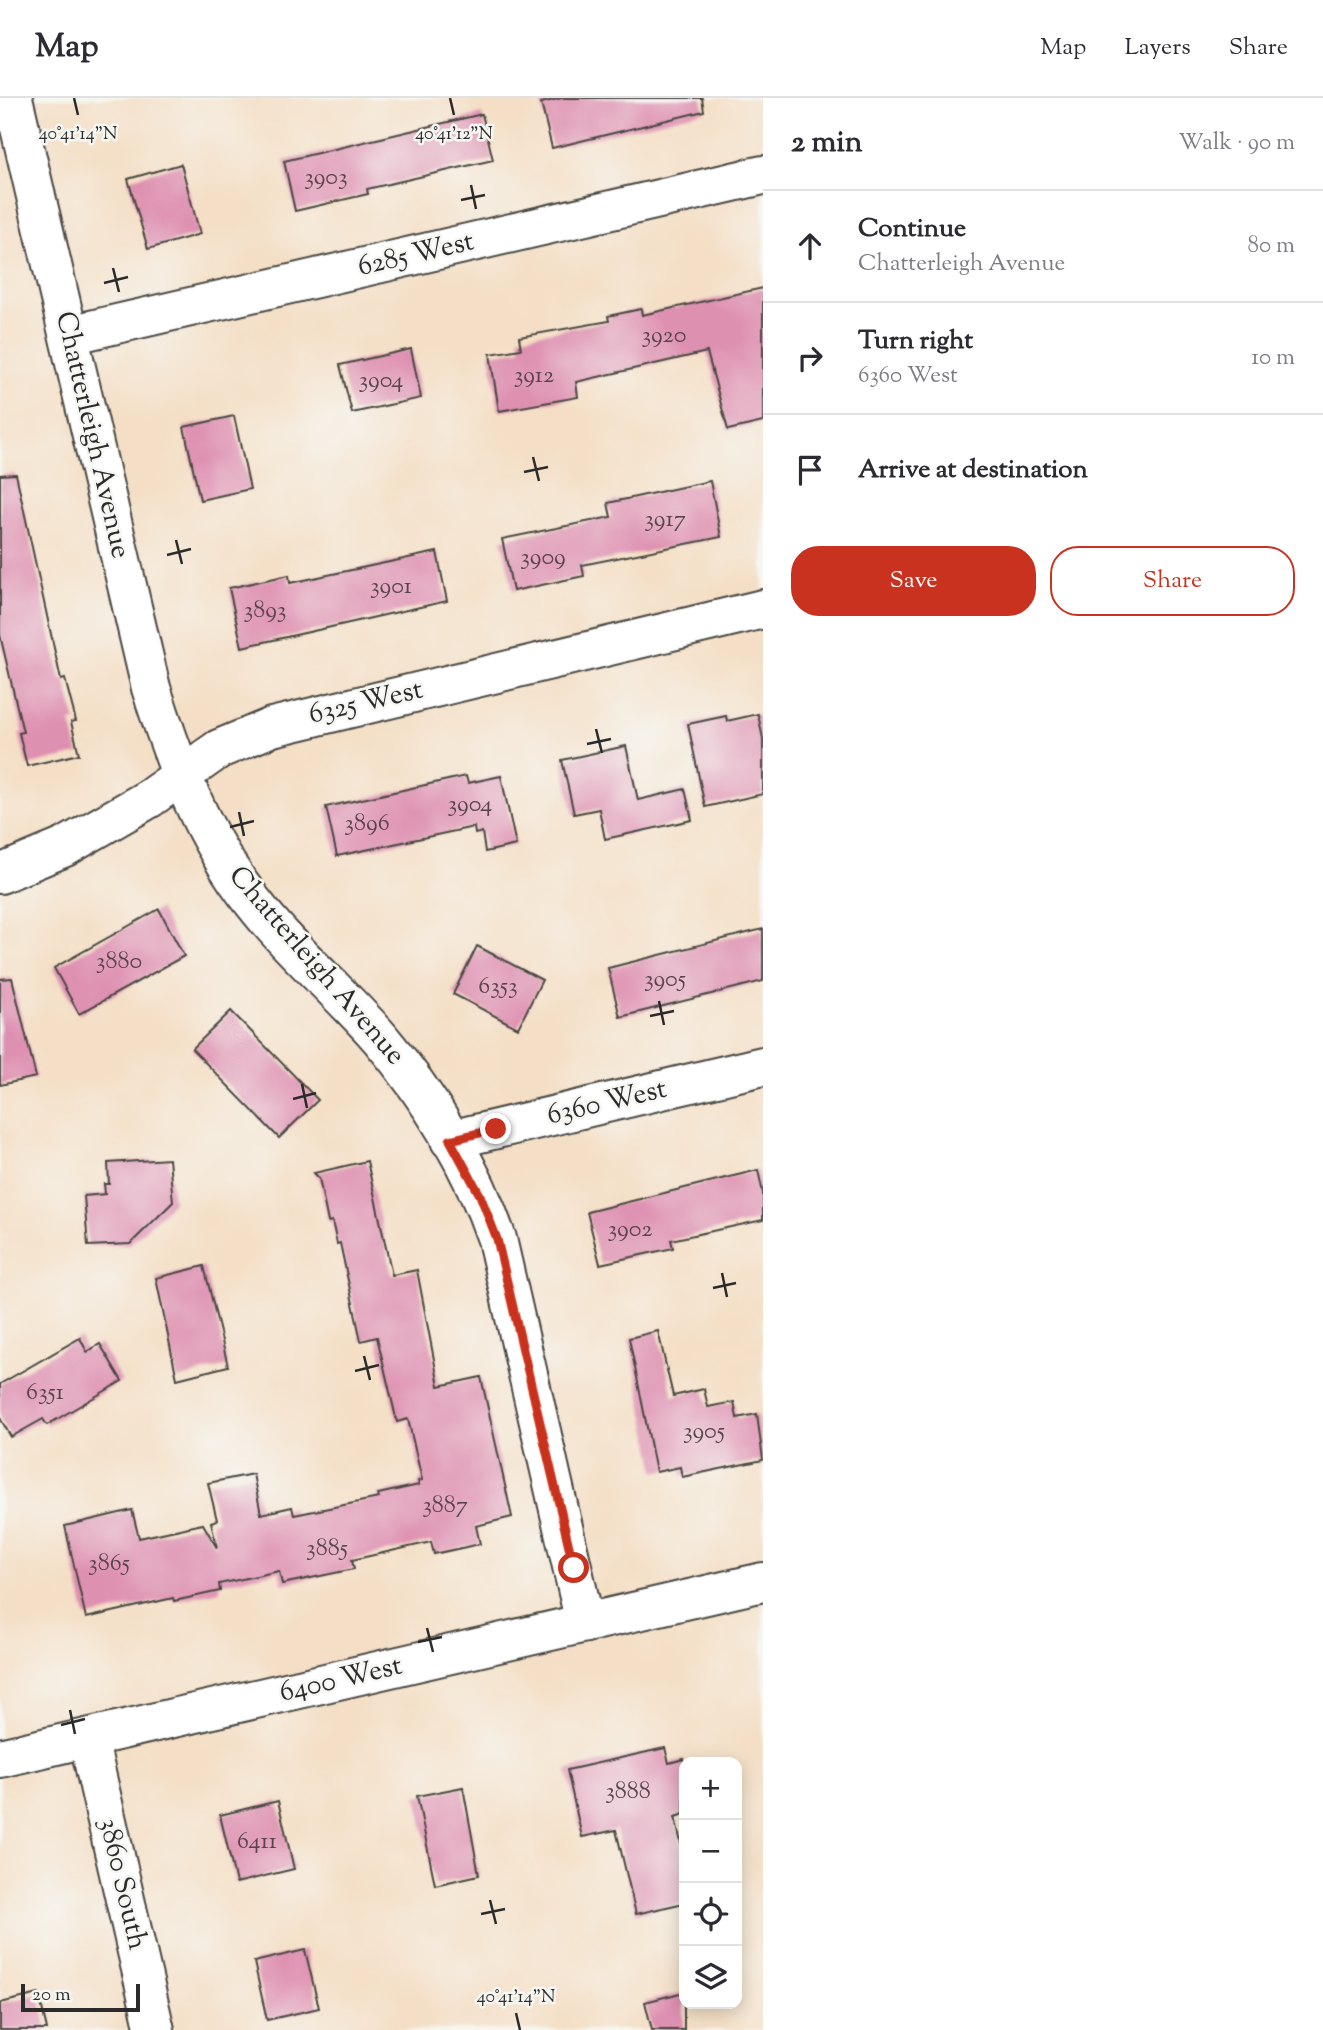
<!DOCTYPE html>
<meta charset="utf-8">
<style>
body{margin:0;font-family:"Sorts Mill Goudy",serif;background:#f7f7f7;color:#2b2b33}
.controls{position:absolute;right:21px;bottom:21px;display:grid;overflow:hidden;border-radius:14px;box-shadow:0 4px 18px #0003}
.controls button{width:63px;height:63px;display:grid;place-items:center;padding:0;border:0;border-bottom:2px solid #e1e1e2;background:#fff;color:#2b2b33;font:35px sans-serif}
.scale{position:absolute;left:21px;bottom:18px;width:119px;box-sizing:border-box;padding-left:7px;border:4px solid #2b2b2b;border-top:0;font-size:19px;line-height:24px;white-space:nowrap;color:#2b2b2b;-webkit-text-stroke:5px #f6f6f2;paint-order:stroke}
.stop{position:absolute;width:21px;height:21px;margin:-16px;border:5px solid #c8321e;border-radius:50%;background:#fff}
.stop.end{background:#c8321e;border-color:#fff;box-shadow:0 2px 7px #0008}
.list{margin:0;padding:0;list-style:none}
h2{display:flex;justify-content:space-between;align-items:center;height:91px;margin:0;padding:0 28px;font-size:30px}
h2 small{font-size:23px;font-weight:400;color:#7c7c81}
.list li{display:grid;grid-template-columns:46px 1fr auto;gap:21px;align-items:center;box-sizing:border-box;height:112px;padding:0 28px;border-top:2px solid #e1e1e2}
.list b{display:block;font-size:26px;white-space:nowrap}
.list p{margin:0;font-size:23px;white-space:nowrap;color:#7c7c81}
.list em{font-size:23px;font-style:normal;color:#7c7c81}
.actions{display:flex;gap:14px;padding:21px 28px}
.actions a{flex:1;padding:16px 0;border:2px solid #c8321e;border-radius:28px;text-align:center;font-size:24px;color:#c8321e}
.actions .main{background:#c8321e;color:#fff}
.icon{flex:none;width:38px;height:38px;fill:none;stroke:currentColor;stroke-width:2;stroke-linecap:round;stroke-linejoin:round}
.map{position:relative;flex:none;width:763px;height:1932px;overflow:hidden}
header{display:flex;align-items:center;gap:42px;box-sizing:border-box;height:98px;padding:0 35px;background:#fff;border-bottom:2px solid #e1e1e2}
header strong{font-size:33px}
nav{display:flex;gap:38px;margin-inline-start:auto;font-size:24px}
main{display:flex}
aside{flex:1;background:#fff}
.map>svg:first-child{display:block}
.building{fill:#de90b0}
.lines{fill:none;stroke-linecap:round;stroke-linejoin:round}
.street-casing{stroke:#494642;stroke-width:42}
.secondary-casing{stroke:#494642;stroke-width:42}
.street{stroke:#fff;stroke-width:38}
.secondary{stroke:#fff;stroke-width:38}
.route{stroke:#c8321e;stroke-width:9}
.ticks{fill:none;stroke:#2b2b2b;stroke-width:2.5}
.labels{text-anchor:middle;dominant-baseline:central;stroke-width:5;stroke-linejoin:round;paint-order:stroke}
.number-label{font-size:24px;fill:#58444c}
.street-label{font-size:28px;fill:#2b2b2b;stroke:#f6f6f2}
.ticks-label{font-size:18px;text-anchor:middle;fill:#2b2b2b;stroke:#f6f6f2;stroke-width:5;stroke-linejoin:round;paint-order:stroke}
</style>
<header>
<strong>Map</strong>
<nav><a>Map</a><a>Layers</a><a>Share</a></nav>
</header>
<main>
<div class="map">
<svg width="763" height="1932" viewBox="0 0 763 1932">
<rect width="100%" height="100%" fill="#f6f6f2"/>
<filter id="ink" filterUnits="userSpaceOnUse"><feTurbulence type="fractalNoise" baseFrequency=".0143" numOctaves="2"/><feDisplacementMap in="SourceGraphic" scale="14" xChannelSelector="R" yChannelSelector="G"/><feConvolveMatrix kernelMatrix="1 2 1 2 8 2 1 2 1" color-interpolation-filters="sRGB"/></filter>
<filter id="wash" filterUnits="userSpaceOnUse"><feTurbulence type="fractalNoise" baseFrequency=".00686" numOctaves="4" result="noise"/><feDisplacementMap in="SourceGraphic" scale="28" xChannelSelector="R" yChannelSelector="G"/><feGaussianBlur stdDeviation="1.57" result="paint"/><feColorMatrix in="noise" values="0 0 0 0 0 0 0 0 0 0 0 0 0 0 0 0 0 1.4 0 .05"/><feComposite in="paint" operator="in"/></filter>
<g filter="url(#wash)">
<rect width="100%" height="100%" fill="#f4dfc6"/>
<g id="blocks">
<g class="building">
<polygon points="562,0 702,0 704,13 552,50 541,5"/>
<polygon points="482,16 493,62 367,91 368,96 295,113 284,63"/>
<polygon points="181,66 200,136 148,151 128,81"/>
<polygon points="763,190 763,324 728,332 707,254 576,284 578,299 499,313 490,256 521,251 519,239 609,223 608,218 641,211 642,217"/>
<polygon points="411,251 421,300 352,315 340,267"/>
<polygon points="234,318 250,391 200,402 184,329"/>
<polygon points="16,376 61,582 65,581 76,623 71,624 79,656 27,668 19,635 23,634 0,537 0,377"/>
<polygon points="710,383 721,439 582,467 584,478 513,493 502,441 611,419 608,405"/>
<polygon points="437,454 447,503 242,549 229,490 289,477 290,485"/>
<polygon points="758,616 763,641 763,696 705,709 688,626 726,618 727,623"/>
<polygon points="626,648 638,702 685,691 692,722 605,741 599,711 574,716 562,662"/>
<polygon points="466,678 468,685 501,678 516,747 485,754 482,734 475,736 474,729 337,758 326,709"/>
<polygon points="159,811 184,858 79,916 54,870"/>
<polygon points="763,831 763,883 620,919 608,870"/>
<polygon points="477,848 542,882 518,930 453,896"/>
<polygon points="12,880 36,979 0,987 0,881"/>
<polygon points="231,913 318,1002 279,1040 192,951"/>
<polygon points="169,1061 173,1104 130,1146 88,1148 84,1098 105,1096 104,1086 109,1086 108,1065"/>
<polygon points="367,1063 392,1177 417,1172 439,1288 481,1279 512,1419 476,1428 480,1446 434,1456 431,1444 352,1462 354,1471 282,1486 279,1473 219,1486 220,1493 174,1503 173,1500 86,1520 65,1428 132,1412 139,1440 203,1426 217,1450 211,1424 217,1422 208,1385 253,1376 261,1416 292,1409 294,1417 379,1400 378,1396 419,1387 418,1383 422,1382 408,1321 397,1324 377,1239 361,1243 340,1145 337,1146 332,1123 328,1124 319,1080 314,1075"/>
<polygon points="758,1072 763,1095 763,1122 671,1142 673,1150 600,1166 587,1114"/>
<polygon points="204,1168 228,1268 177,1281 156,1180"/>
<polygon points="658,1233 673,1298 704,1291 708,1309 734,1304 737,1320 757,1316 763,1362 682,1379 680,1369 656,1374 629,1240"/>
<polygon points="80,1240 87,1254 100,1246 122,1283 47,1327 43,1321 11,1339 0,1320 0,1286"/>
<polygon points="665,1650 669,1665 684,1661 684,1716 675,1719 684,1758 684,1805 636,1816 616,1732 582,1739 567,1672"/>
<polygon points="463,1689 479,1777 435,1787 417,1698"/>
<polygon points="278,1703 294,1771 236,1785 220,1717"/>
<polygon points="305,1852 319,1910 267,1922 254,1864"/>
<polygon points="684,1894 684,1932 652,1932 645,1904"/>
<polygon points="39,1896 47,1932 0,1932 0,1905"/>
</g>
</g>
</g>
<g filter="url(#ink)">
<use href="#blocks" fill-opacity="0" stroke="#494642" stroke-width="2"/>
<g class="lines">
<g class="street-casing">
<g id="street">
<path d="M13,0l138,590c24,76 52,151 102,214 38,49 86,89 127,136 49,58 92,128 117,201l88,384"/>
<polyline points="69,237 763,77"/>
<polyline points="0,776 65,749 150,700 219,651 272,629 763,511"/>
<polyline points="450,1042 763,968"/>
<polyline points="88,1640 155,1932"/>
</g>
</g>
<g class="secondary-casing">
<polyline id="secondary" points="0,1660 763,1484"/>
</g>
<use href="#street" class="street"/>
<use href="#secondary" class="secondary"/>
</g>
</g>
<g class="lines" filter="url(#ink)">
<polyline class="route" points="496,1031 450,1042 480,1097 497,1141 574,1470"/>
</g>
<path class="ticks" d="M74,0l4,17M450,0l4,17M471,87l5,24M461,102l24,-5M113,170l6,24M104,185l24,-6M533,359l6,24M524,374l24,-5M176,442l6,24M167,457l24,-6M596,631l6,24M587,646l24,-5M239,714l5,24M230,729l24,-6M659,903l5,24M650,918l24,-5M302,986l5,24M293,1001l23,-6M722,1175l5,24M713,1190l23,-5M364,1258l6,24M355,1273l24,-6M427,1530l6,24M418,1544l24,-5M70,1612l5,24M61,1627l24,-6M490,1802l6,24M481,1816l24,-5M516,1915l4,17"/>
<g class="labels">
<g class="number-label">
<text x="326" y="80">3903</text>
<text x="664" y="238">3920</text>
<text x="534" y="278">3912</text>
<text x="381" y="283">3904</text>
<text x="665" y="422">3917</text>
<text x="543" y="460">3909</text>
<text x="391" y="489">3901</text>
<text x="265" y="513">3893</text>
<text x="470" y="707">3904</text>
<text x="367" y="726">3896</text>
<text x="119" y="864">3880</text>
<text x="665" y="882">3905</text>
<text x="498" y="889">6353</text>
<text x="630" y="1132">3902</text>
<text x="45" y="1295">6351</text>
<text x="704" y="1334">3905</text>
<text x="445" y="1408">3887</text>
<text x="327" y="1451">3885</text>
<text x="109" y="1466">3865</text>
<text x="628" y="1694">3888</text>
<text x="257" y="1744">6411</text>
</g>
<g class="street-label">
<text transform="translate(416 157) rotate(-13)">6285 West</text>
<text transform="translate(92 337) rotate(77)">Chatterleigh Avenue</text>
<text transform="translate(366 605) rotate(-13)">6325 West</text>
<text transform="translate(316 868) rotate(49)">Chatterleigh Avenue</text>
<text transform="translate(607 1005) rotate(-13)">6360 West</text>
<text transform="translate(341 1582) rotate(-13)">6400 West</text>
<text transform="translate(122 1786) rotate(77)">3860 South</text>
</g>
</g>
<g class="ticks-label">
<text x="78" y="41">40°41'14"N</text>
<text x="454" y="41">40°41'12"N</text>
<text x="516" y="1904">40°41'14"N</text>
</g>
</svg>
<div class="controls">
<button>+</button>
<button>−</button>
<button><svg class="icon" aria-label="locate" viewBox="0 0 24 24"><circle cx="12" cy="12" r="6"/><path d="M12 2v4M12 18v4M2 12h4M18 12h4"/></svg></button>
<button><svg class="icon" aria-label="layers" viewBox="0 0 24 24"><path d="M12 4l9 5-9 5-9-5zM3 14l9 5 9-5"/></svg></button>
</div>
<div class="scale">20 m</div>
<div class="stop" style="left:574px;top:1470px"></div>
<div class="stop end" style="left:496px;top:1031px"></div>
</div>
<aside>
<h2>2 min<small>Walk · 90 m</small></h2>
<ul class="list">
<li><svg class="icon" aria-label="ahead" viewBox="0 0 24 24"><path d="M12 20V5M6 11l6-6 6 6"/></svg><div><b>Continue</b><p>Chatterleigh Avenue</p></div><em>80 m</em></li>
<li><svg class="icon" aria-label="right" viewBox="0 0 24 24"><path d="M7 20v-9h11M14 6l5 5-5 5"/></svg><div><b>Turn right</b><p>6360 West</p></div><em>10 m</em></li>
<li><svg class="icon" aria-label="arrive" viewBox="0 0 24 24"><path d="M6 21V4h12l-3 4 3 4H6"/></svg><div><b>Arrive at destination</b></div></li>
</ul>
<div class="actions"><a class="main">Save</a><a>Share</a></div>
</aside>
</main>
